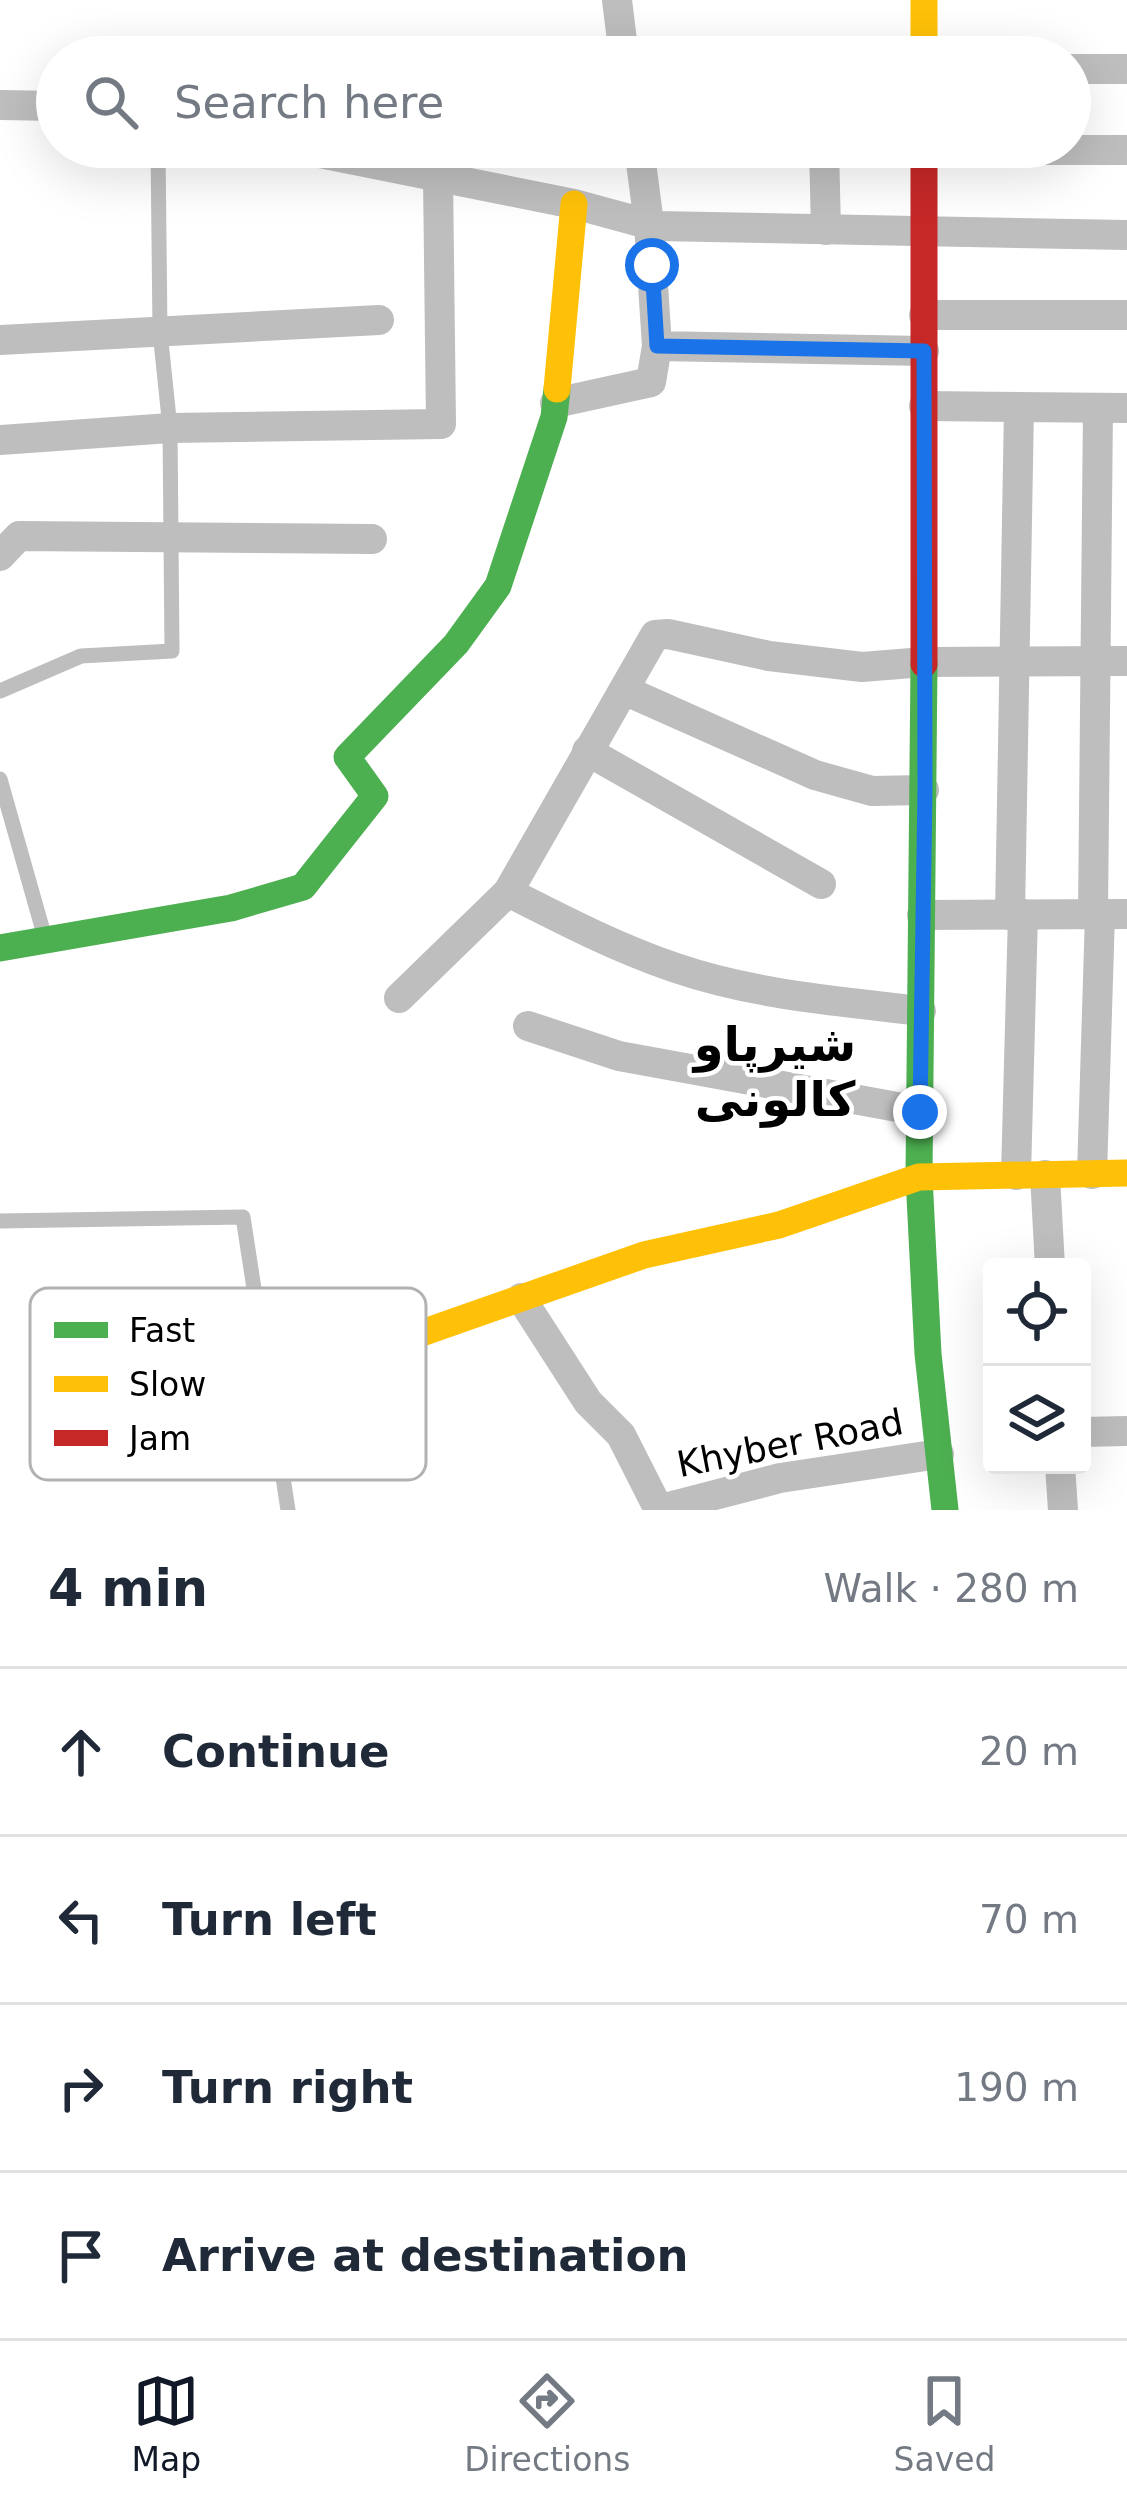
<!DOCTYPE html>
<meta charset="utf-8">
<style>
body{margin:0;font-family:"DejaVu Sans",Cairo,sans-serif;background:#f6f6f7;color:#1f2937}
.controls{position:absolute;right:36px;bottom:36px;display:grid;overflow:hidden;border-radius:12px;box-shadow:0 12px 48px #0002}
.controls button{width:108px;height:108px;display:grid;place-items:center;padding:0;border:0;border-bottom:3px solid #e0e1e3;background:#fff;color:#1f2937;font:60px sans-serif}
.stop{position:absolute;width:36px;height:36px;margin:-27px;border:9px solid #1a73e8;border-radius:50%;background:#fff}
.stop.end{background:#1a73e8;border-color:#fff;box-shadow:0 3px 12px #0008}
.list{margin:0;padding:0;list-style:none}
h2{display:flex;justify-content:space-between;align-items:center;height:156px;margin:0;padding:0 48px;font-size:51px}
h2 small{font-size:39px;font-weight:400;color:#747a83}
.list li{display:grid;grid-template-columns:78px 1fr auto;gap:36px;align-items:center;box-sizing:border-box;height:168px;padding:0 48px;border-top:3px solid #e0e1e3}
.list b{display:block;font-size:45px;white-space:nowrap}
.list em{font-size:39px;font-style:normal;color:#747a83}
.icon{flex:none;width:66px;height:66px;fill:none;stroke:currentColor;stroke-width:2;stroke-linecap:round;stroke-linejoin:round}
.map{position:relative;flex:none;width:1127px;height:1510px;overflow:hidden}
.search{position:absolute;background:#fff;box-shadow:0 12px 48px #0002;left:36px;right:36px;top:36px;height:132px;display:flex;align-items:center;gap:30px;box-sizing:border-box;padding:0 42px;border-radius:66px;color:#747a83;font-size:45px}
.sheet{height:828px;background:#fff}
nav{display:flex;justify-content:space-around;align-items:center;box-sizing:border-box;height:168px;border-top:3px solid #e0e1e3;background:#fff;font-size:33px;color:#747a83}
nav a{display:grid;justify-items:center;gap:6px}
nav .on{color:#111827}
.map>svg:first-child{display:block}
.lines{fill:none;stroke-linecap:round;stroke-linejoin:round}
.lane{stroke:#bebebe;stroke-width:15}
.street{stroke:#bebebe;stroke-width:30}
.fast{stroke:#4caf50;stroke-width:27}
.slow{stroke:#ffc107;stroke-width:27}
.jam{stroke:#c62828;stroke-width:27}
.route{stroke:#1a73e8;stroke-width:15}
.labels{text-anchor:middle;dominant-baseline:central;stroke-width:9;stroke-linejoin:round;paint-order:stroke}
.street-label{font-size:36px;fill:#000;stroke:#fff}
.district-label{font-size:48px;font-weight:bold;fill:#000;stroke:#fff}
.key{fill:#fff;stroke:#b2b2b2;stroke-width:3}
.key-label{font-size:33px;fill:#000}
</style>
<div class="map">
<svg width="1127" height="1510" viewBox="0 0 1127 1510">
<rect width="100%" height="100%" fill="#fff"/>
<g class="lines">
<g class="lane">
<polyline points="0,691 81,656 172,651 170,428 160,332 158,147"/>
<polyline points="0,779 45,938"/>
<polyline points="0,1221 243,1217 288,1510"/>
</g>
<g class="street">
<polyline points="617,0 624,57"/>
<polyline points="1070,69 1127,69"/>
<polyline points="0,105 57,106"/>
<polyline points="290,147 574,204 655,226 1127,235"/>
<polyline points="639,147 649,224 657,346 924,351"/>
<polyline points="824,147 826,230"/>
<polyline points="924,150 1127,150"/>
<polyline points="924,315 1127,315"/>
<polyline points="0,340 379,320"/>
<polyline points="555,403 651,382 657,346"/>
<polyline points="924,406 1127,408"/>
<polyline points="0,440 170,428 441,424 438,177"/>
<polyline points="0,556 19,536 372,539"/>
<polyline points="624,690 815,775 872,791 924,790"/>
<polyline points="587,751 821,884"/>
<path d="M508,892c55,28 109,56 168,76 79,27 163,33 245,43"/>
<polyline points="1093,914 1098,408"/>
<polyline points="922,915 1127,914"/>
<polyline points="1010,915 1019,407"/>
<polyline points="399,998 508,892 655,635 668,634 769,656 862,667 924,662 1127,661"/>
<polyline points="528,1026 619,1056 919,1111"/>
<polyline points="1092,1174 1100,914"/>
<polyline points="1016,1175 1023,914"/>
<polyline points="1045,1175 1050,1267"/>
<polyline points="521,1298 588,1402 621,1435 659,1510"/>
<polyline points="1082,1432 1127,1431"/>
<polyline points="1060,1465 1063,1510"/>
<polyline points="657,1510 780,1478 939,1454"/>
</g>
<g class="fast">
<polyline points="924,664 919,1177 928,1354 945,1510"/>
<polyline points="0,948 231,908 303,887 375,796 347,757 456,644 498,586 554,417 557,389"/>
</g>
<g class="slow">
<polyline points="924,0 924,57"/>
<polyline points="557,389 574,204"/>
<polyline points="268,1387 644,1255 779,1225 919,1177 1127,1173"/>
</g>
<polyline class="jam" points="924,147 924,664"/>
</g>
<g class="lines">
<polyline class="route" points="652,265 657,346 924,351 925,790 920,1112"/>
</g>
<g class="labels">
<g class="street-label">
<text transform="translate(790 1443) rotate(-11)">Khyber Road</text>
</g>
<g class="district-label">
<text x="775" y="1044">شیرپاو<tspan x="775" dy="55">کالونی</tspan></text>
</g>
</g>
<rect x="30" y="1288" width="396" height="192" rx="18" class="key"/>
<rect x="54" y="1322" width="54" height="16" fill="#4caf50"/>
<rect x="54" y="1376" width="54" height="16" fill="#ffc107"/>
<rect x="54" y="1430" width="54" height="16" fill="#c62828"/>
<g class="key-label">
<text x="129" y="1342">Fast</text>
<text x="129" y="1396">Slow</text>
<text x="129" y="1450">Jam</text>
</g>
</svg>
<div class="controls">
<button><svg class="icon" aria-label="locate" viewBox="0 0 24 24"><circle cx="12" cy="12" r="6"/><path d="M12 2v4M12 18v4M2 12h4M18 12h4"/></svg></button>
<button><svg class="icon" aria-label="layers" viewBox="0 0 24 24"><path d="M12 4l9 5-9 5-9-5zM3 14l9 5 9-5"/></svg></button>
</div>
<div class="stop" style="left:652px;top:265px"></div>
<div class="stop end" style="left:920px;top:1112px"></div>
<div class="search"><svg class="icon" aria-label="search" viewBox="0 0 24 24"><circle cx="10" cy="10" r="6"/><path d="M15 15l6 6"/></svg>Search here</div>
</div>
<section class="sheet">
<h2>4 min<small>Walk · 280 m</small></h2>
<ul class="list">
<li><svg class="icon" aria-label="ahead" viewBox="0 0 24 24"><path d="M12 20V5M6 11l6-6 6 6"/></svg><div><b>Continue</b></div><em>20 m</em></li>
<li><svg class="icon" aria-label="left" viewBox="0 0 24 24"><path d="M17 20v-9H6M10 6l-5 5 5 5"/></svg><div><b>Turn left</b></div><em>70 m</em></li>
<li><svg class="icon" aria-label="right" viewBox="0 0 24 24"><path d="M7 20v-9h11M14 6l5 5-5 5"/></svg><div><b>Turn right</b></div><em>190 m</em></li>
<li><svg class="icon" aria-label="arrive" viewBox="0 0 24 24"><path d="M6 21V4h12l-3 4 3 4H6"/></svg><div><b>Arrive at destination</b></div></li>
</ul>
</section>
<nav>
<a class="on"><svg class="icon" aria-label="map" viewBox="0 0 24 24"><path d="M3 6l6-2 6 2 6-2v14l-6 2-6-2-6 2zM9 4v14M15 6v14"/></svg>Map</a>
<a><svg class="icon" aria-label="directions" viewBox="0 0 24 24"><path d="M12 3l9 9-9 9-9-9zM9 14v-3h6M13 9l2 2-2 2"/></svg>Directions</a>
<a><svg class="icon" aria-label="saved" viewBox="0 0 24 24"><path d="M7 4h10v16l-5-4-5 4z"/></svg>Saved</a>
</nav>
